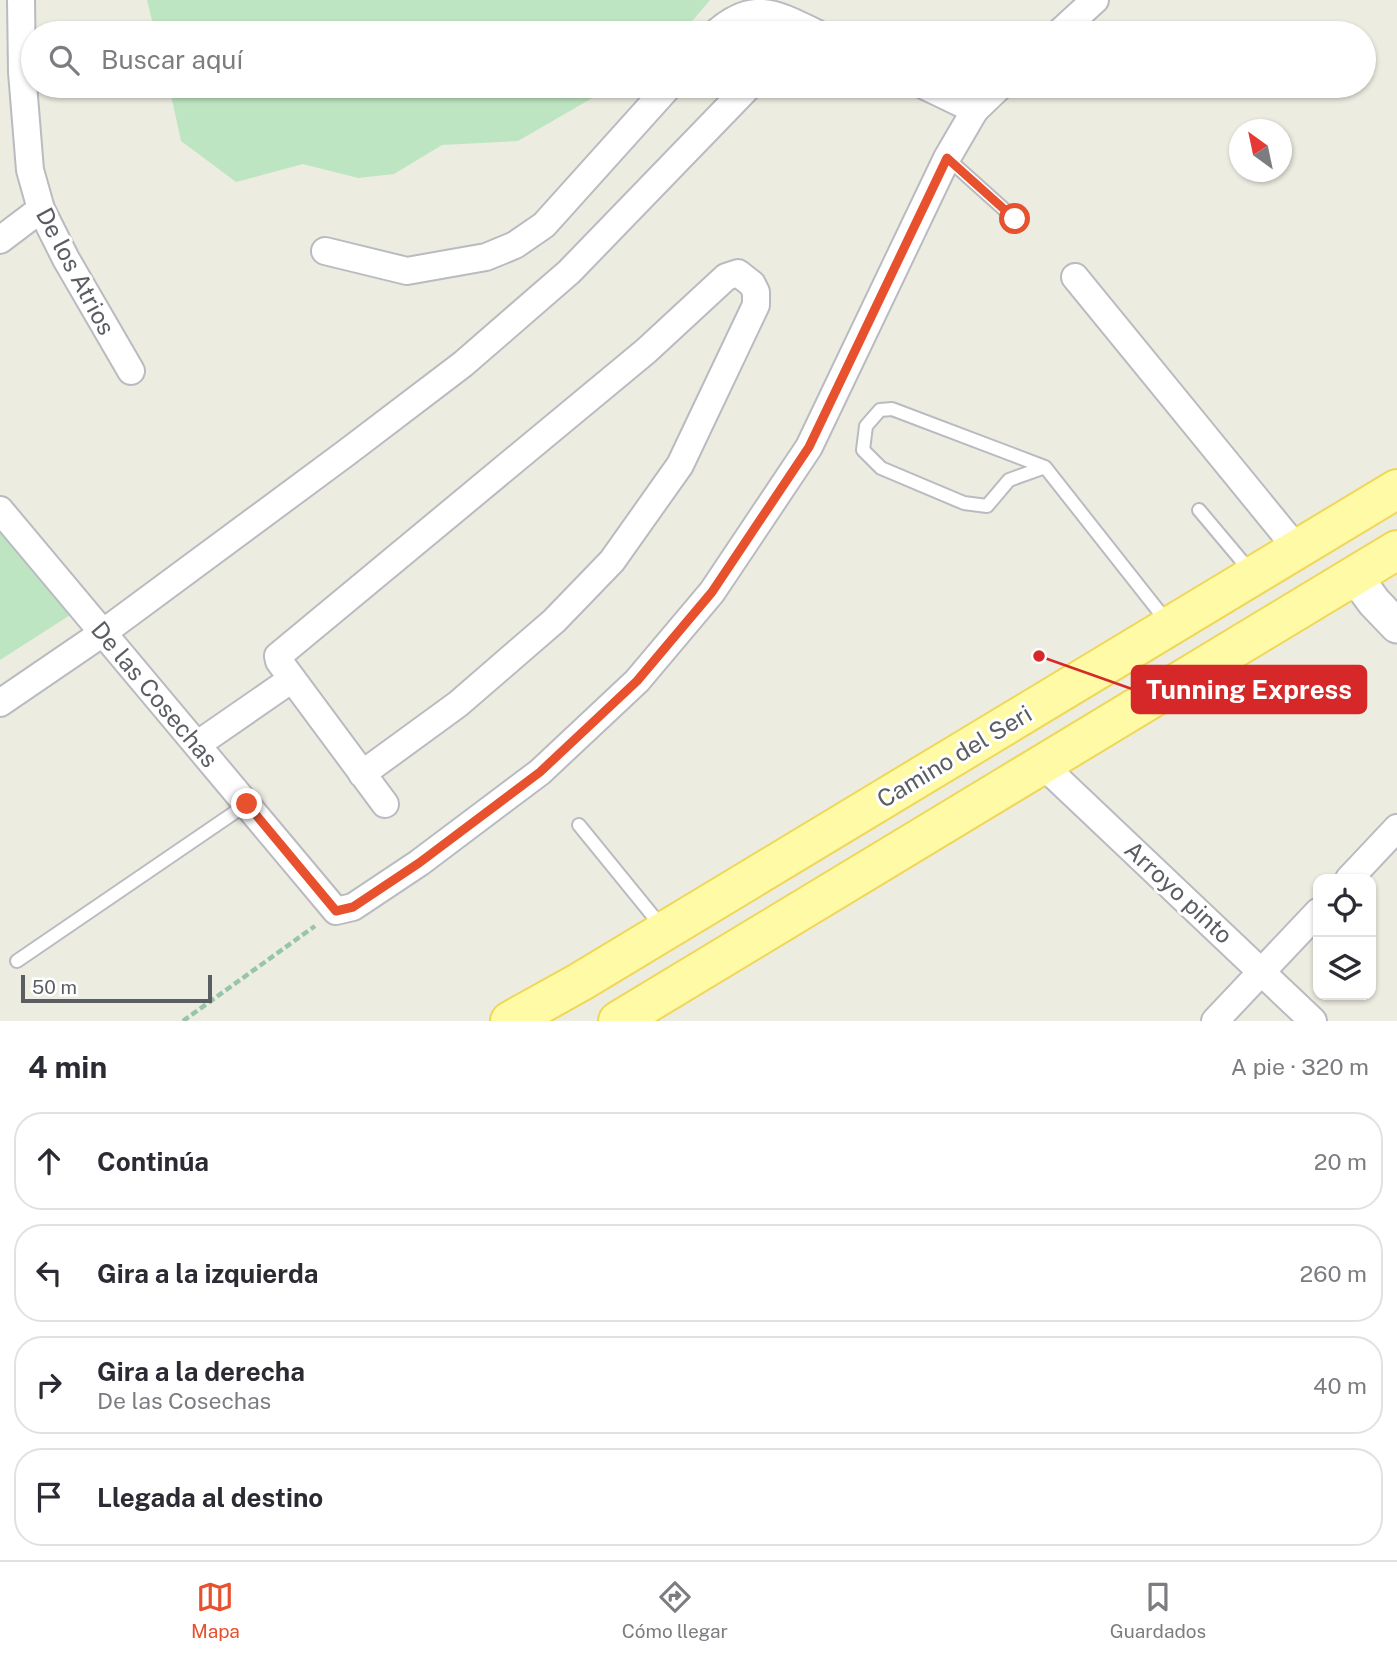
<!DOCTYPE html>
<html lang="es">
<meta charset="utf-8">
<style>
body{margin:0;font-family:"Public Sans",sans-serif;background:#f2f2f3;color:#2b2b33}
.controls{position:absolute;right:21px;bottom:21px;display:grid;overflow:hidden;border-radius:14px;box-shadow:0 2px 5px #0004}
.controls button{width:63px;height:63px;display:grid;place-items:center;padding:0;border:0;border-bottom:2px solid #e1e1e2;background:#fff;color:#2b2b33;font:35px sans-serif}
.compass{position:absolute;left:1229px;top:119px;width:63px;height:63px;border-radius:50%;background:#fff;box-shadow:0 2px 5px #0004;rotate:327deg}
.scale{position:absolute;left:21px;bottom:18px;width:191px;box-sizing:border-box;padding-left:7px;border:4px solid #5a5d62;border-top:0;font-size:19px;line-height:24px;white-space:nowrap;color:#5a5d62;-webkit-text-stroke:5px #fff;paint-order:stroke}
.stop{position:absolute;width:21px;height:21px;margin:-16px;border:5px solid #e7512d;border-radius:50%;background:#fff}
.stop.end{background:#e7512d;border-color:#fff;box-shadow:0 2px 7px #0008}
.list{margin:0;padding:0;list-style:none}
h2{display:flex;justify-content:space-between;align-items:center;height:91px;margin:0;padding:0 28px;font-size:30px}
h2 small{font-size:23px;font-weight:400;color:#7c7c81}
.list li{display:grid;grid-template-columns:46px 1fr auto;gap:21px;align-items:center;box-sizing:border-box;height:98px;margin:0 14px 14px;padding:0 14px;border:2px solid #e1e1e2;border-radius:28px}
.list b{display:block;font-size:26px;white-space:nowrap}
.list p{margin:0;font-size:23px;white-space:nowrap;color:#7c7c81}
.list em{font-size:23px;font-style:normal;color:#7c7c81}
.icon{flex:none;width:38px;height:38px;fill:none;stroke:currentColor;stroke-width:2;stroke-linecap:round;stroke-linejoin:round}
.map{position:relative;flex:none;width:1397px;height:1021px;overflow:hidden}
.search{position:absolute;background:#fff;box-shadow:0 2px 5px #0004;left:21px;right:21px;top:21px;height:77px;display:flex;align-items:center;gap:18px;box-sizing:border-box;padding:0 24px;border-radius:38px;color:#7c7c81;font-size:26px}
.sheet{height:539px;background:#fff}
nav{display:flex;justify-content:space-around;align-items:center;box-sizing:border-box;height:98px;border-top:2px solid #e1e1e2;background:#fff;font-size:19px;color:#7c7c81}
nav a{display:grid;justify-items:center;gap:4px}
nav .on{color:#e7512d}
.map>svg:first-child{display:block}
.green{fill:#bee5c2}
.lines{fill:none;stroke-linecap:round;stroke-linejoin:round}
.service-casing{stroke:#b9bbc0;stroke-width:16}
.minor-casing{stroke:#b9bbc0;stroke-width:30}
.tertiary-casing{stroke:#b9bbc0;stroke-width:37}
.primary-casing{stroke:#f0d758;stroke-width:42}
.path{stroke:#97c5a9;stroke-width:4.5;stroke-dasharray:7 3.5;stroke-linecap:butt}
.service{stroke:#fff;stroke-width:12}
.minor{stroke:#fff;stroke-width:26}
.tertiary{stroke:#fff;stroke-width:33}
.primary{stroke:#fefaa5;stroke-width:38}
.route{stroke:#e7512d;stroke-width:9}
.labels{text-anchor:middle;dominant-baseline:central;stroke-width:6;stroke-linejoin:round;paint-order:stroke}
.street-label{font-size:24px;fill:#5a5d62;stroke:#fff}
.leader{fill:none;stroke:#d62828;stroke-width:2.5}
.callout-dot{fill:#d62828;stroke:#fff;stroke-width:2.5}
.callout{fill:#d62828;stroke:#d62828;stroke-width:2.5}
.callout-label{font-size:26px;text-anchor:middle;font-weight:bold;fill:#fff}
</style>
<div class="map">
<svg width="1397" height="1021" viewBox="0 0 1397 1021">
<rect width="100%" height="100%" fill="#edece1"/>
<g class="green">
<polygon points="147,0 710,0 694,19 677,33 155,33"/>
<polygon points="169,86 613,86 518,141 442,145 394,174 358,178 303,164 236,182 181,141"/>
<polygon points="0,519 78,610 0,660"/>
</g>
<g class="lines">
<g class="service-casing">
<g id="service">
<polyline points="947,158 1015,219"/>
<polyline points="1045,467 1009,480 987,506 964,503 881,468 863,450 866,426 880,410 892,409 1045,467 1168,623"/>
<polyline points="1199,510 1252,573"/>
<polyline points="579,825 662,927"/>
<polyline points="17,961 247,804"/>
</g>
</g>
<g class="minor-casing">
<g id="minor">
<polyline points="21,0 22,72 30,170 41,209 66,259 131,371"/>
<path d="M716,33c37,-33 59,-20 100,0"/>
<polyline points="1059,33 1095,0"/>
<polyline points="925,86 975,110"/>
<polyline points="0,240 41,209"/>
<polyline points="325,251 407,271 486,257 515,245 544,225 669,86"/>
<polyline points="1075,277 1298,550"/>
<polyline points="0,510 336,911 353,907 419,863 540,772 637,681 712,592 809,447 947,158 975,110 1000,86"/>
<polyline points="0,703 104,632 346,453 463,364 569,272 749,86"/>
<polyline points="198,744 292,679"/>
<polyline points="1043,765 1313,1021"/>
<polyline points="362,774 458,704 554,621 612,561 680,465 756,305 756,292 752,284 738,273 726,277 646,351 278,656 279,661 385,804"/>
<polyline points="1349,879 1397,828"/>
<polyline points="1215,1021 1318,912"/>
</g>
</g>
<g class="tertiary-casing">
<polyline id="tertiary" points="1355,576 1374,602 1397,626"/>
</g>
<g class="primary-casing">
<g id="primary">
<polyline points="510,1021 580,982 1397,489"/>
<polyline points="618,1021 1397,550"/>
</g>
</g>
<polyline class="path" points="183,1021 315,926"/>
<use href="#service" class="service"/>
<use href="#minor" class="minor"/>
<use href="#tertiary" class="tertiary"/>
<use href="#primary" class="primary"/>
</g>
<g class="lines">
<polyline class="route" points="247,804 336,911 353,907 419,863 540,772 637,681 712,592 809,447 947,158 1015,219"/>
</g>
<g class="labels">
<g class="street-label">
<text transform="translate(76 271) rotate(62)">De los Atrios</text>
<text transform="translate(155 694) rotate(50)">De las Cosechas</text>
<text transform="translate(954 756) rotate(-31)">Camino del Seri</text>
<text transform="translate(1179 892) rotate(43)">Arroyo pinto</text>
</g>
</g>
<path class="leader" d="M1039 656L1132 689"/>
<circle class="callout-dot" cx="1039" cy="656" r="7"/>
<rect class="callout" x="1132" y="666" width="234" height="47" rx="7"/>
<g class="callout-label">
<text x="1249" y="699">Tunning Express</text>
</g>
</svg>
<div class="controls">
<button><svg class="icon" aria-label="locate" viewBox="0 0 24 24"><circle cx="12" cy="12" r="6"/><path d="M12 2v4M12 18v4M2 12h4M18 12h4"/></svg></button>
<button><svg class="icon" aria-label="layers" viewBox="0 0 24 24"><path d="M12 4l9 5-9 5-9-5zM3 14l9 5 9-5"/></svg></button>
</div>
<svg class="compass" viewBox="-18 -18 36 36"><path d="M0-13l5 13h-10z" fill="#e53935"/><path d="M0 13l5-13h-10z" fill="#7c7c81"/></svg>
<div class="scale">50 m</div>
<div class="stop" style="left:1015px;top:219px"></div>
<div class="stop end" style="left:247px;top:804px"></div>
<div class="search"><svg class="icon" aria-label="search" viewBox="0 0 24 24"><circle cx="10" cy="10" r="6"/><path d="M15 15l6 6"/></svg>Buscar aquí</div>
</div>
<section class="sheet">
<h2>4 min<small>A pie · 320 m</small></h2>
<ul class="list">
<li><svg class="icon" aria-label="ahead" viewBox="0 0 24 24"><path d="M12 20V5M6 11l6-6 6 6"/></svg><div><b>Continúa</b></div><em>20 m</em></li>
<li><svg class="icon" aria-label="left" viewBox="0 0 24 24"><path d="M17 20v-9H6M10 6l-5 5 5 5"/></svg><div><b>Gira a la izquierda</b></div><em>260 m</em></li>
<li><svg class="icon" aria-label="right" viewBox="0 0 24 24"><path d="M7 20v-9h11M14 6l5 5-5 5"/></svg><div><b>Gira a la derecha</b><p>De las Cosechas</p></div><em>40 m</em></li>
<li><svg class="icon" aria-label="arrive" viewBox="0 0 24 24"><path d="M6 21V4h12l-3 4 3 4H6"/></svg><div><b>Llegada al destino</b></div></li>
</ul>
</section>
<nav>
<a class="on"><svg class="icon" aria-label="map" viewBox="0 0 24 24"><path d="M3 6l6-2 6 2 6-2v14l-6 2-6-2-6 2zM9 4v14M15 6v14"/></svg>Mapa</a>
<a><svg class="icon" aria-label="directions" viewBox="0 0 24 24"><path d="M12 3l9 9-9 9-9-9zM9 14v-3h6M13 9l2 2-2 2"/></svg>Cómo llegar</a>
<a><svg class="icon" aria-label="saved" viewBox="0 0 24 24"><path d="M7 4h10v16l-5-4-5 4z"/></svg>Guardados</a>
</nav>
